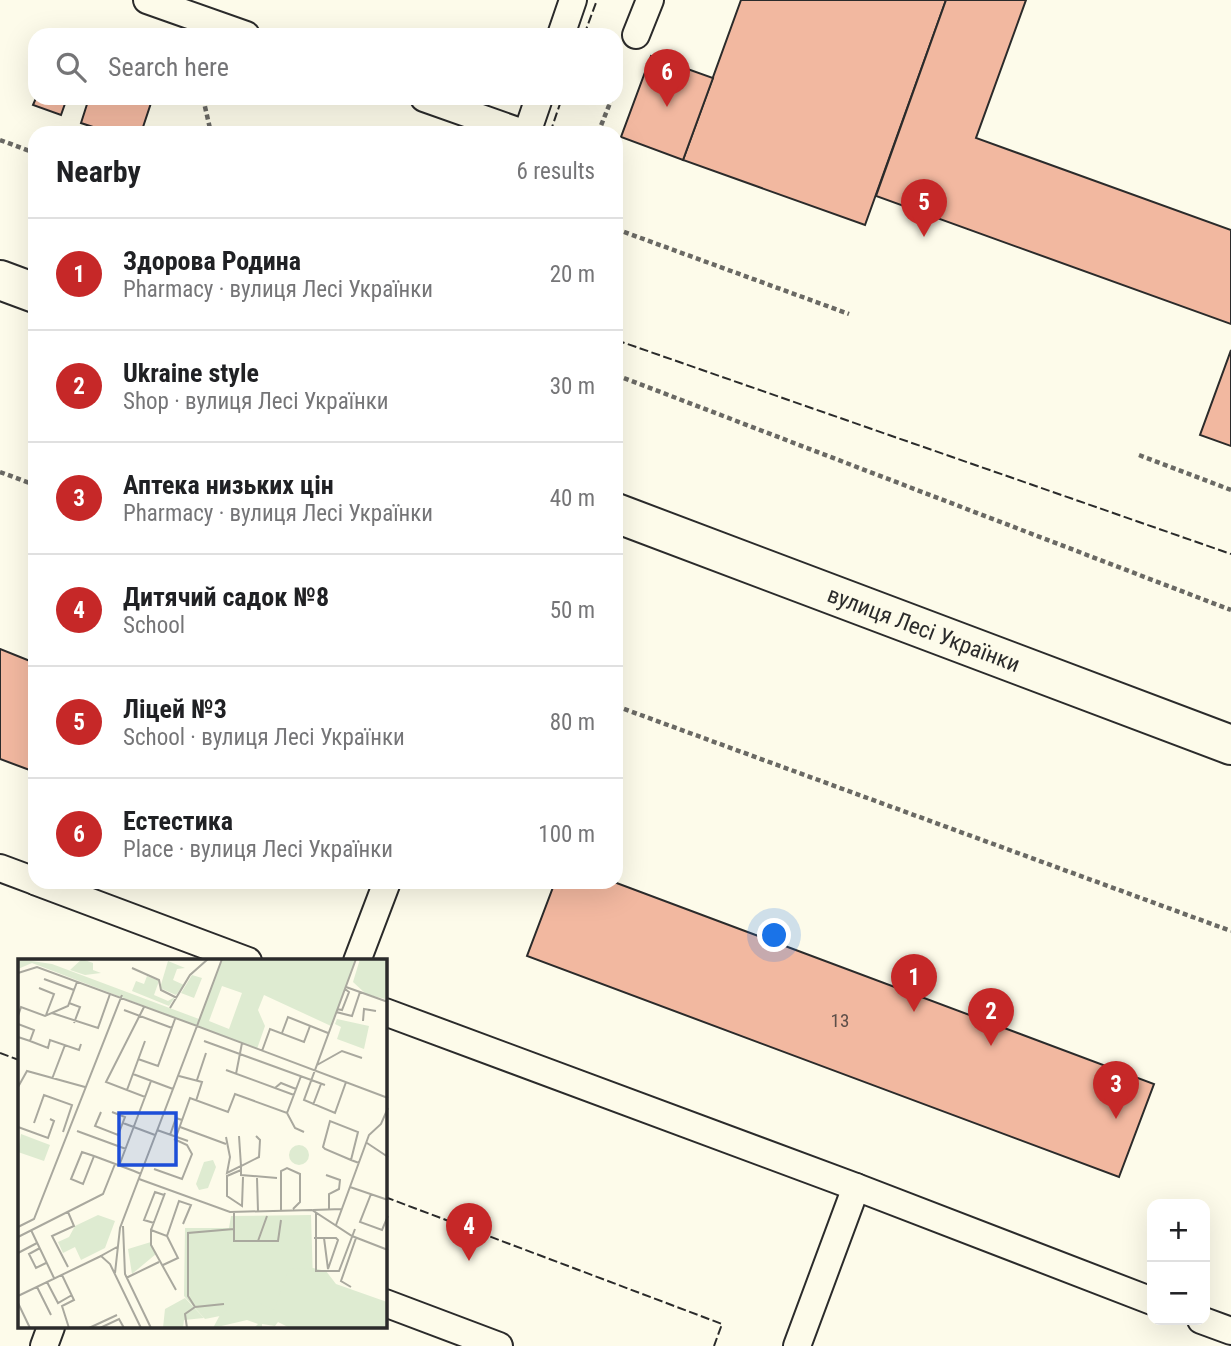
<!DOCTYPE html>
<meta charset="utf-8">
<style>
body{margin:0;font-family:"Roboto Condensed",sans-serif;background:#f2f2f2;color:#202124}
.controls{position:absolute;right:21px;bottom:21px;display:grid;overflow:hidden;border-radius:14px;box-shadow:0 7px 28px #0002}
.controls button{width:63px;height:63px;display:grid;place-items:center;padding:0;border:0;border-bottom:2px solid #e0e0e0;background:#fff;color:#202124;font:35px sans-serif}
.you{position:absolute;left:775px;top:936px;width:24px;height:24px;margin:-18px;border:5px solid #fff;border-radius:50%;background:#1a73e8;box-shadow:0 0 0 10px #1a73e833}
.badge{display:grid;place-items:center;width:46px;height:46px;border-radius:50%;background:#c62828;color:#fff;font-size:23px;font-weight:700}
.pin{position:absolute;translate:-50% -58px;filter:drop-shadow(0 2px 4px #0008)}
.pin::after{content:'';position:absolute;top:37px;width:24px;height:21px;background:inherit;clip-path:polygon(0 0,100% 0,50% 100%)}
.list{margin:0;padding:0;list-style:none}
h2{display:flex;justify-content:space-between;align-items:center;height:91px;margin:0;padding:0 28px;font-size:30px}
h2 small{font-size:23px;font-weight:400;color:#757577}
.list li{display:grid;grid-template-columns:46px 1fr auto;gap:21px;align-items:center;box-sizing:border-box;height:112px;padding:0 28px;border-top:2px solid #e0e0e0}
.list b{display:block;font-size:26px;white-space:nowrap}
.list p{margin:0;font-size:23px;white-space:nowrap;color:#757577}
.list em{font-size:23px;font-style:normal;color:#757577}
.icon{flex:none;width:38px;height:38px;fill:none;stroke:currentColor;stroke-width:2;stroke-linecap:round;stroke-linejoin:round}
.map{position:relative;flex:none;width:1231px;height:1346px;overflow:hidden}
.search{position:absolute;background:#fff;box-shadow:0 7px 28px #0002;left:28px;top:28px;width:595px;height:77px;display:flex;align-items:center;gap:18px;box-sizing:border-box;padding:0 24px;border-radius:21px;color:#757577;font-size:26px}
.panel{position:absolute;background:#fff;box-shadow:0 7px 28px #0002;left:28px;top:126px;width:595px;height:763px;border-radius:21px}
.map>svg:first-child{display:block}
.building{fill:#f2b8a0;stroke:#2b2b2b;stroke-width:2}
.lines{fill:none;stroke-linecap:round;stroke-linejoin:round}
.service-casing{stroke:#2b2b2b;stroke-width:30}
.secondary-casing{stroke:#2b2b2b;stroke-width:42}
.path{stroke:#6a6964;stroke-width:4.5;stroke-dasharray:5 3.5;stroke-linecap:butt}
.service{stroke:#fdfbea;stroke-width:26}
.secondary{stroke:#fdfbea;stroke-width:38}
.fence{stroke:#2b2b2b;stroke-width:2;stroke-dasharray:9 3.5;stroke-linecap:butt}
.labels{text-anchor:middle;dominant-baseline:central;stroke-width:5;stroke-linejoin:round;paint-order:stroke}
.number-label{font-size:19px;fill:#5d4e48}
.street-label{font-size:23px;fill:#2b2b2b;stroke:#fdfbea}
.inset-road{fill:none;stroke:#a9a89e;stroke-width:2}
.view{fill:#1d4ed8;fill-opacity:0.15;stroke:#1d4ed8;stroke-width:3.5}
.inset-edge{fill:none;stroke:#2b2b2b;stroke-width:3.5}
</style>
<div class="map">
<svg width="1231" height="1346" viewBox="0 0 1231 1346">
<rect width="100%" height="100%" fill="#fdfbea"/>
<g class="building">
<polygon points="741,0 946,0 865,225 683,160"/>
<polygon points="946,0 1026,0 976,138 1231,230 1231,324 876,196"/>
<polygon points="651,56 713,78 683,160 621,137"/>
<polygon points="36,98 67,98 61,115 33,105"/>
<polygon points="89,98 148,98 152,100 141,133 111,133 81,123"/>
<polygon points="1231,350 1231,446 1200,435"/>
<polygon points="0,649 35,663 35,772 0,759"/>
<polygon points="555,882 614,882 1154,1084 1119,1177 527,956"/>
</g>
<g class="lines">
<g class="service-casing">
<g id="service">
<polyline points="147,0 246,35"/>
<polyline points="561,35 573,0"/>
<polyline points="636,35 650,0"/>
<polyline points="424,98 523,133"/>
<polyline points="527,133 539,98"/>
<polyline points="0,868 35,881"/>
<polyline points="37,882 248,961"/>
<polyline points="357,961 387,882"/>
<polyline points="385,1012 856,1187 1152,1301"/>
<polyline points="385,1303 499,1346"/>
<polyline points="1201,1320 1231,1331"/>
<polyline points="44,1346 51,1327"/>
<polyline points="797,1346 856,1187"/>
</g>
</g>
<g class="secondary-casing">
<g id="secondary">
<polyline points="0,280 35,293"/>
<path id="s1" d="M616,513l615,232"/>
</g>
</g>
<g class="path">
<polyline points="616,86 621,74"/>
<polyline points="203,98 211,133"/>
<polyline points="598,133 612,98"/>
<polyline points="0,140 35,153"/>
<polyline points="616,229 849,314"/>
<polyline points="616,375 1231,610"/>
<polyline points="1139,455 1231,490"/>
<polyline points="0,472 35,485"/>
<polyline points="616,706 1231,931"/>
</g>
<use href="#service" class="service"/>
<use href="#secondary" class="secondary"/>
<g class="fence">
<polyline points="584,35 597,0"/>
<polyline points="550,133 562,98"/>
<polyline points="616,340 1231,554"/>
<polyline points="0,1053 19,1060"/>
<polyline points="385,1197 722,1324 714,1346"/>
</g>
</g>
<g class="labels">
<g class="number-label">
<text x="840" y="1020">13</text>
</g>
<g class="street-label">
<text stroke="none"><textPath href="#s1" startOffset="329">вулиця Лесі Українки</textPath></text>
</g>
</g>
<g transform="translate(18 959)">
<rect width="369" height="369" fill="#fdfbea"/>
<path d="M0,0l34,5 147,55 23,-60h134l-25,67 -67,-31 -6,15 7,16 -8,23 -225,-86 -14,6zM204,27l20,7 -13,36 -20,-8zM3,175l29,11 -6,16 -26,-9zM195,201l3,7 -8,21 -9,2 -3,-6 8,-22zM293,256l2,66 -37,41 -56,-6 -15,3 -21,-23 1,-68h44l2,-12z" fill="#deebd1" fill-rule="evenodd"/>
<path d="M342,0h27l-2,40 -19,-5 -13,-12zM295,309l13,3 10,13 51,18v26h-97l-12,-6 -3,4 -13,-2v4h-8l4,-4 -11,-4 -34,8 8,-15 28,-15 25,12 15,-41z" fill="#deebd1"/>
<path d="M319,60l32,7 -5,23 -27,-10 4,-12 -6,-3zM271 196a10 10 0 1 1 20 0a10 10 0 1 1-20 0ZM80,256l17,6 -10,27 -24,12 -6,-13 -12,6 -5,-11 11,-5 6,-11zM133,283l5,12 -24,20 -4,-25zM167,339l19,20 -20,2 -1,8h-20l2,-19z" fill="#deebd1"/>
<path d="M64,0l11,4v7l8,3 -16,2 -15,-5zM150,2l17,7 -8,1 -4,11 11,5 -8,10 -16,-7zM174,16l10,3 -8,20 -13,-5zM129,17l12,5 -5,14 14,6 7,-4 -6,9 -37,-15 4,-10 8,3z" fill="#deebd1"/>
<path class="inset-road" d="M114,9l27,12 2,10 16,8M0,14l19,-6 160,59 25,-67M26,20l30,11M328,28l42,15M21,29l15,6 -8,21M51,44l11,4 -6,16M126,48l-38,75 39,15 6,-16M152,49l20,-33 18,-16M319,50l5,1 7,-18 -4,-3M106,51l48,18M318,53l16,4 8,-24M34,54l46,15 12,-34M0,57l3,-9 24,9 23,-10 9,-24M345,62l1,-12 12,2M0,65l16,6 -4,11 -12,-4M264,74l6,-16 40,16M12,82l18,7 2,-8 29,10 2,-6M186,82l121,44M244,92l8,-22 34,13 6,-16M120,100l20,7 17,-47M299,106l25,-14 20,7M208,111l68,25M115,115l40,15M218,115l6,-31M161,117l23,6 -6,19M34,120l13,-34M179,121l9,-27M328,123l-11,31 -31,-13 52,-141M0,128l9,-16 58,16M257,129l6,-5 15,6M109,131l18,-49M295,146l8,-21M83,153l-6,14 23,9 7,-18 -13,-5M269,154l8,15 9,4M16,164l10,-28 28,10 -9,27M105,164l32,12M0,168l30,11 6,-17 -4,-2M162,168l46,17M139,171l31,11M59,172l49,18M152,176l6,-17 6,2M238,177l4,4 -1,17 -18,9v9l36,3M158,178l14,-39 38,14 7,-18 52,19 14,-37M208,178l4,20 -3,16 14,-7 -2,-30M349,184l21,14M76,197l-11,28 -12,-5 11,-27 12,4 40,15 7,3M333,201l7,-28 -28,-11 -7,26 2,2 26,11 8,3M101,207l26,-69M136,210l28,10 10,-25 -5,-9 -13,-6M223,211l-14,6v20l15,10 1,-29M308,216l14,5 -1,9 -10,5v16M239,219l1,33M121,220l91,33 82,-2 40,26 36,14M332,228l38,13M353,235l-11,28 22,8 6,-14M295,251l29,-1M263,252v-40l6,-3 13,6v28l-7,7M50,253l6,14 -22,10 16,31M216,253v29h44l3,-21M298,254v58h23l16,-42M136,264l-10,-3 11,-28 9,3M318,266l33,-90 12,-11 7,-16M105,267l2,48 26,54M0,268l16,-8 88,-224M13,271l23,48M133,271l14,-37M149,277l12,-35 12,4 -8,19M0,278l85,-43 12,-30M296,279h22l2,2 -10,29 -4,-31M240,282l9,-25M99,288l-16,9 9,8 31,64M22,289l-11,6 7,14 10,-5M0,294l19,-10M145,306l15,-7 -11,-22 -16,-6v15l25,45M97,314l5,-45 77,-202 191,72M44,316l12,25 -12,6 7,22M108,319l33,-16M29,323l11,21 14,-8M19,328l14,28M333,328l-10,-6 15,-43M0,337l83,-40M0,344l12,25M177,348l29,-3M71,369l28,-13M82,369l19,-9 5,9M169,369l-2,-14 10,-7 -7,-11v-63l46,-4"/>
<path class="view" d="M101,154h57v52h-57z"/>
<rect width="369" height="369" class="inset-edge"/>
</g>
</svg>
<div class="controls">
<button>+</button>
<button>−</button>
</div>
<div class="you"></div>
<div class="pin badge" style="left:914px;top:1012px">1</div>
<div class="pin badge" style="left:991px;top:1046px">2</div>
<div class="pin badge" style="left:1116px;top:1119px">3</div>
<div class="pin badge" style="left:469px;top:1261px">4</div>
<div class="pin badge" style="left:924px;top:237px">5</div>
<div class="pin badge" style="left:667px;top:107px">6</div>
<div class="search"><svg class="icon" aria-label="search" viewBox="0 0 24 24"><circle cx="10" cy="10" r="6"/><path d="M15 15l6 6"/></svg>Search here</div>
<section class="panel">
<h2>Nearby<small>6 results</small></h2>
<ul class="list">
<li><span class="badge">1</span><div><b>Здорова Родина</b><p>Pharmacy · вулиця Лесі Українки</p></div><em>20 m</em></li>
<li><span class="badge">2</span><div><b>Ukraine style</b><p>Shop · вулиця Лесі Українки</p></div><em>30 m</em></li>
<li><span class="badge">3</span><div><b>Аптека низьких цін</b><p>Pharmacy · вулиця Лесі Українки</p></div><em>40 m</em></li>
<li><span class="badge">4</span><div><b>Дитячий садок №8</b><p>School</p></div><em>50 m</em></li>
<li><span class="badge">5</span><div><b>Ліцей №3</b><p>School · вулиця Лесі Українки</p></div><em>80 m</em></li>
<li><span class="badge">6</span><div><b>Естестика</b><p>Place · вулиця Лесі Українки</p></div><em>100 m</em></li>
</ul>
</section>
</div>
